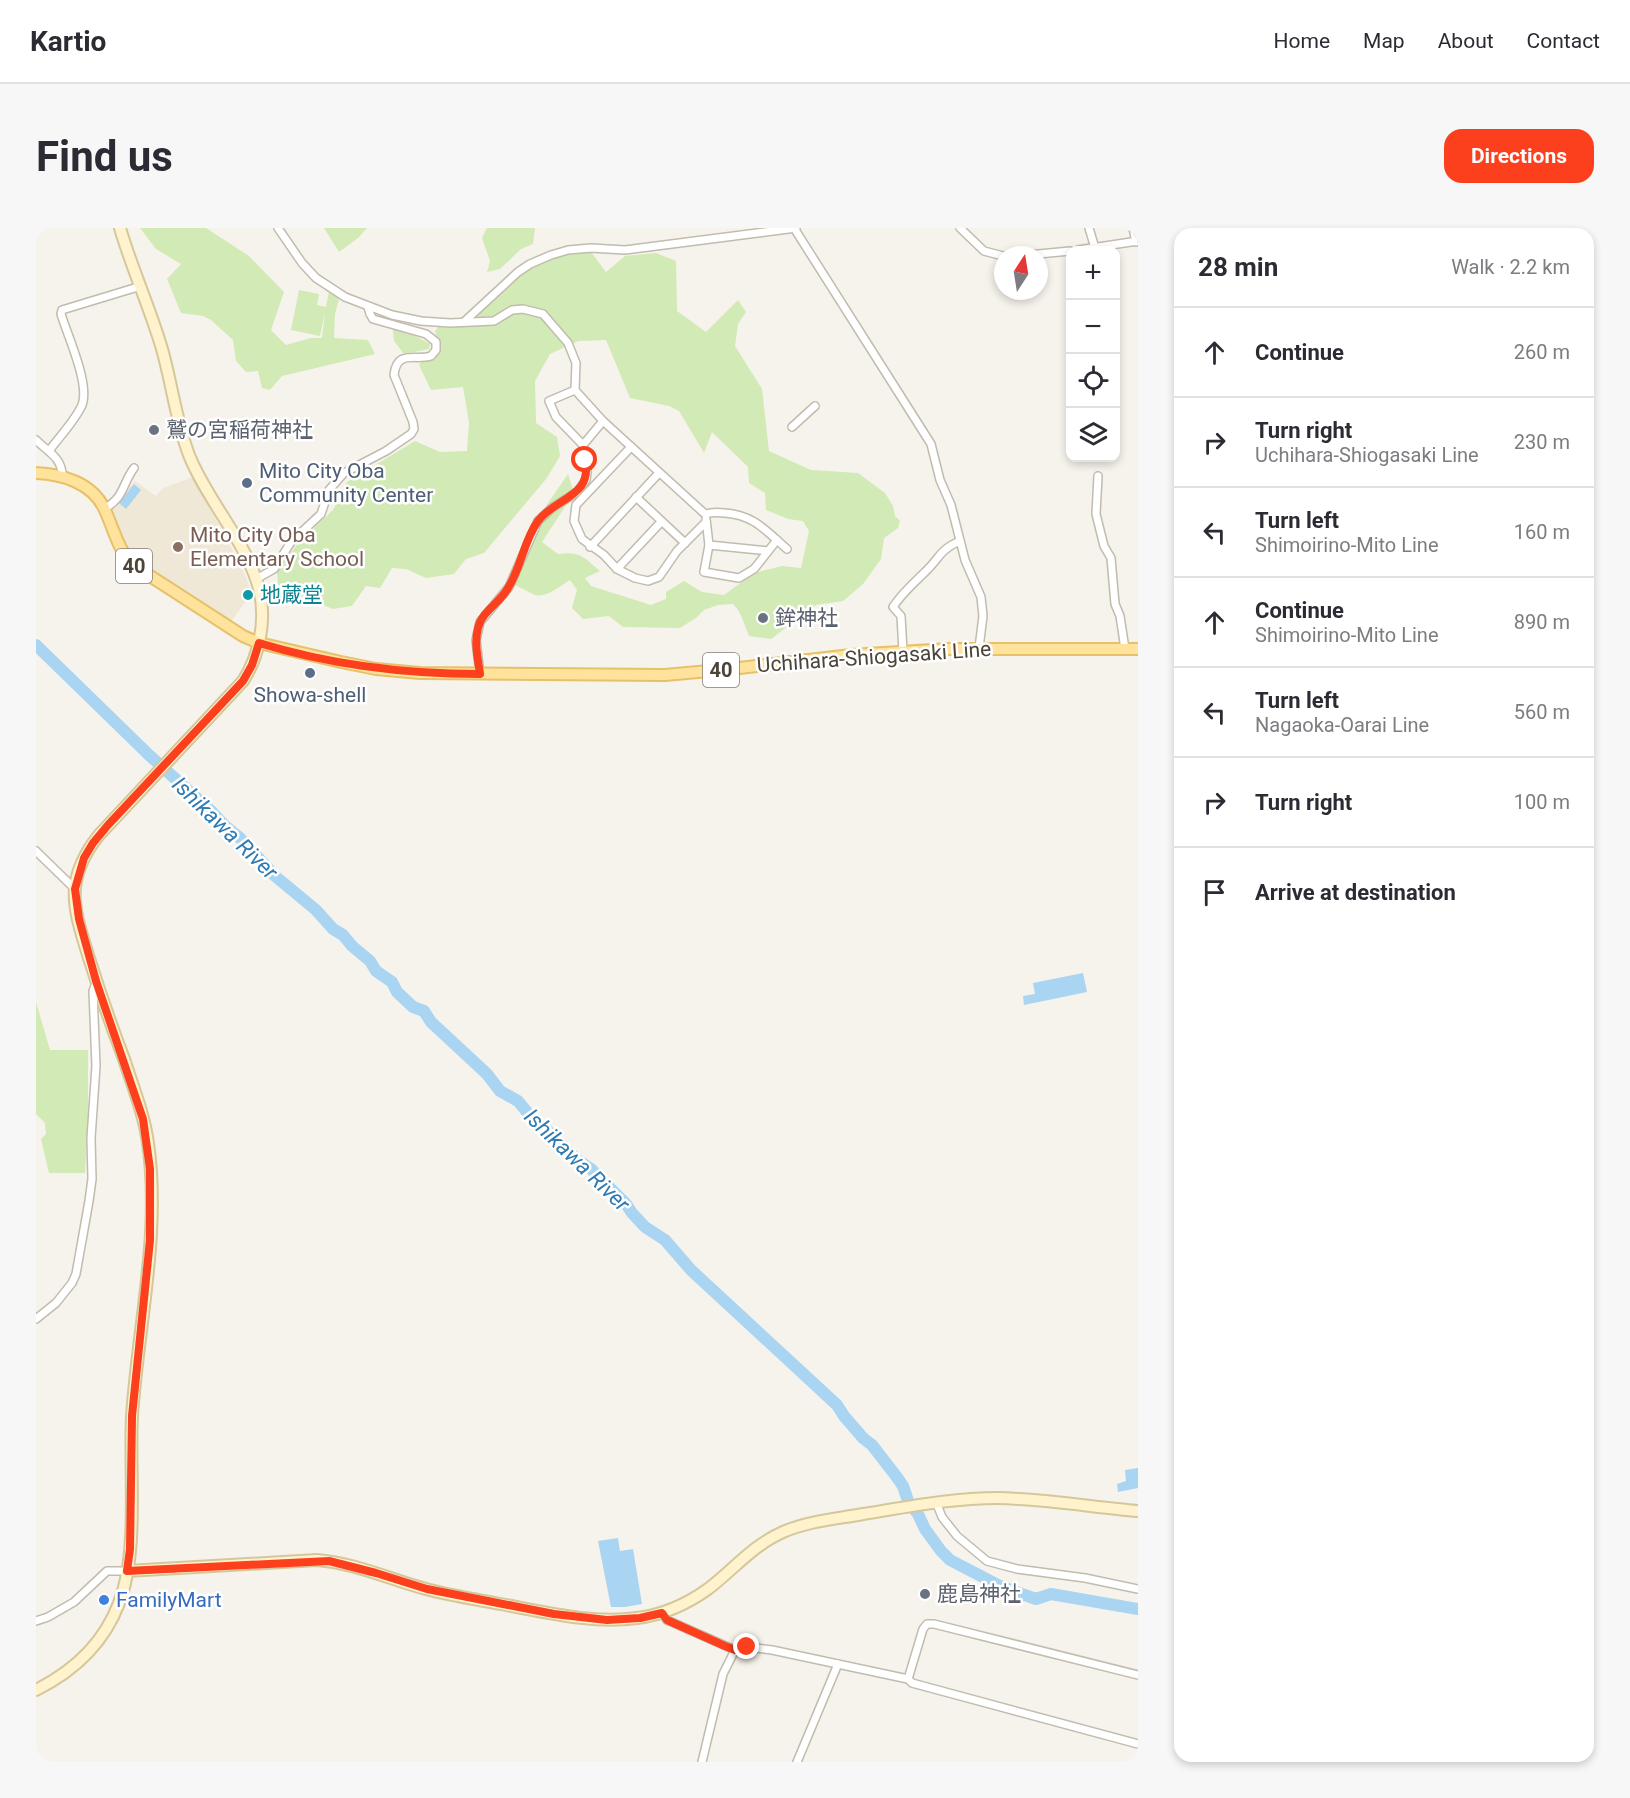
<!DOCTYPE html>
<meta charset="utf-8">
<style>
body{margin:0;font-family:Roboto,"Noto Sans JP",sans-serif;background:#f7f7f7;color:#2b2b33}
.controls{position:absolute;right:18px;top:18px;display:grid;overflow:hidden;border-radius:12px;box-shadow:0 3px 9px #0003}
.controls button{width:54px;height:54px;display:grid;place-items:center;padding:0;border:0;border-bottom:2px solid #e1e1e2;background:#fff;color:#2b2b33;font:30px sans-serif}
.compass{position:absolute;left:958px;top:18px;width:54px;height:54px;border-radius:50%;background:#fff;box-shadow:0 3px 9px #0003;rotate:12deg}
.stop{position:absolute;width:18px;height:18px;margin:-14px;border:4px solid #fc3f1d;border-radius:50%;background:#fff}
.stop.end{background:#fc3f1d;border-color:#fff;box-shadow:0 2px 6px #0008}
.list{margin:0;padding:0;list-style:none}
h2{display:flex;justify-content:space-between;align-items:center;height:78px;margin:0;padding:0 24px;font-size:26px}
h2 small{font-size:20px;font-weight:400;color:#7c7c81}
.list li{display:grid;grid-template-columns:39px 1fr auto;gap:18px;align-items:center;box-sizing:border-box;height:90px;padding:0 24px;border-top:2px solid #e1e1e2}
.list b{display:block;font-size:22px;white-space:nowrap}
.list p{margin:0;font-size:20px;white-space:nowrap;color:#7c7c81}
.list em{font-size:20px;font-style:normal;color:#7c7c81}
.icon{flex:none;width:33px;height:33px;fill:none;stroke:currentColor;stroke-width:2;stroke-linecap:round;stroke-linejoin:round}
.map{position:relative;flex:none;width:1102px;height:1534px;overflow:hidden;border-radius:18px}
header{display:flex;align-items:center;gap:36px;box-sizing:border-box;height:84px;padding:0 30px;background:#fff;border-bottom:2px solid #e1e1e2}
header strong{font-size:28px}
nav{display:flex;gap:33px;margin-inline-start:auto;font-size:21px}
.intro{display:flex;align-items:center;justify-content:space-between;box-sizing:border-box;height:144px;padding:0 36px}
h1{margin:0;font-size:42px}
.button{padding:15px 27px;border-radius:18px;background:#fc3f1d;color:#fff;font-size:21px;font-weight:700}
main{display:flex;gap:36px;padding:0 36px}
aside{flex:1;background:#fff;border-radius:18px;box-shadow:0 3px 9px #0003}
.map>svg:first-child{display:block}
.education{fill:#efe8d6}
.green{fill:#d2eab5}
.water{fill:#a9d4f2}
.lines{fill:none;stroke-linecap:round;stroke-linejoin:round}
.river{stroke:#a9d4f2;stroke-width:12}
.street-casing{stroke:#c2bbae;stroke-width:10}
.secondary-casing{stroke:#d6c79b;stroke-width:14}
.primary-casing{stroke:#e6c16a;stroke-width:14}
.street{stroke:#fff;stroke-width:7}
.secondary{stroke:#fff3cd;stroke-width:10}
.primary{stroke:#ffe39c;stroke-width:10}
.route{stroke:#fc3f1d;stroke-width:8}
.worship-dot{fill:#6b7280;stroke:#fff;stroke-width:2}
.service-dot{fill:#5c6f8a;stroke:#fff;stroke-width:2}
.education-dot{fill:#8d6e63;stroke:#fff;stroke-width:2}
.culture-dot{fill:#0f9aa8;stroke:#fff;stroke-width:2}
.shop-dot{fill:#3f7fe0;stroke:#fff;stroke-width:2}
.labels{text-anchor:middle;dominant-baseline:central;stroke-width:5;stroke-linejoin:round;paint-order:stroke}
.shield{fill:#fff;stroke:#817c74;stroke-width:1.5}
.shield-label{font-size:20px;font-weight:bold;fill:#4b4439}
.worship-label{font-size:21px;fill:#5b616d;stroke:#fff;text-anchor:start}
.service-label{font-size:21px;fill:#4e5e75;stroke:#fff;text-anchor:start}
.education-label{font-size:21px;fill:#785e54;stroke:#fff;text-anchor:start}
.culture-label{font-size:21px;fill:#0d838f;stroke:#fff;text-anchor:start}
.street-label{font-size:21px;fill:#4b4439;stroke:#fff}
.shop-label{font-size:21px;fill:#366cbe;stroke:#fff;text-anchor:start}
.water-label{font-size:22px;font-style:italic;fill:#2e7ab2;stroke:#fff}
</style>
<header>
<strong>Kartio</strong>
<nav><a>Home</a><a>Map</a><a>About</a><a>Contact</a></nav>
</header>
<div class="intro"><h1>Find us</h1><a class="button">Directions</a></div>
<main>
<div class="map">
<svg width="1102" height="1534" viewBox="0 0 1102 1534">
<rect width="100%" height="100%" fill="#f6f3ec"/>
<polygon class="education" points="157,249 206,340 216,365 194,395 100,334 92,324 73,281 99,253 120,268 127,260"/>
<g class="green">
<polygon points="104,0 170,0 213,28 248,64 235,102 250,117 275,110 286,110 289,85 284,108 255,102 263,62 283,66 281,77 290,79 293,63 303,71 299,86 298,110 332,112 339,126 246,148 234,162 226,160 222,143 210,144 200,133 197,112 175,92 167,88 145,85 131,51 145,36 120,21"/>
<polygon points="288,0 331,0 322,10 303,24"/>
<polygon points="451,0 499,0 497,16 485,21 464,41 451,44 454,33 446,10"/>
<path d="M532,24h23l15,20 19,-16 31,-3 20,8 1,50 29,21 32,-32 8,12 -8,12 -3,22 27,43 7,62 42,19 47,3 27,20 8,13 2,10 5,5 -2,7 -14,10 -3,21 -18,25 -20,17 -27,4 -45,34 -22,-3c-5,-12 -7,-23 -16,-32l-15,1 -14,5 -8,8 -16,10 -57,-1 -14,-11 -26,3 -11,-11 5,-18 -7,-10c-10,6 -26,20 -37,14 -9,-4 -14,-8 -23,-10l16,-49 42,-61 6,19 -32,49 16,12c23,-3 25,3 42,17l-15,7 6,8 60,19 15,-6v-7l18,-11 18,11 22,3 30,-22 28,-7 19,2 8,-37 -6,-10 -15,-2 -22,-9 -1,-17 -16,-10 -1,-16 -36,-35 -8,21 -25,-42 -10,-5 -39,-8 -24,-58 -28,1 -28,13 -15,27 1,42 21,14 3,19 -14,23 -62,74 -18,6 -12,15 -28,4 -20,-9 -14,-1 -12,20 -14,-2 -14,20 -19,3 -25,-10 -23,-3 -7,-12 -1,-11 21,-30 35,-33 14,-28 68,-41 25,11 27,-1 2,-28 -6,-36 -32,3 -12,-25 3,-4 13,-1 3,-18 -3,-11 3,-4 11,1 17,-3 26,-26 38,-32z"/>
<polygon points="357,101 379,108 394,116 393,121 368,126 358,113"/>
<polygon points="0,774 14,822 52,822 52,891 49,945 13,945 5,911 10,906 9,895 0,886"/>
</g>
<g class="water">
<polygon points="98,256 105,262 90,281 83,275"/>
<polygon points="1047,745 1051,764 988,777 987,768 999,766 997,755"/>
<polygon points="1102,1240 1102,1260 1082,1264 1081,1256 1090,1253 1089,1242"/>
<polygon points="582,1310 584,1323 597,1321 606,1376 589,1379 575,1379 562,1313"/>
</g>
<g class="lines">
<polyline class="river" points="0,417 113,527 176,584 189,598 204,610 239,648 280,682 297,701 307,707 316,718 334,733 340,743 356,754 361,764 377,779 388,783 395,794 451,846 464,863 482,873 500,895 509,900 540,931 555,941 590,976 596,985 609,999 629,1012 655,1042 801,1177 808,1188 827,1210 836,1217 860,1248 867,1258 872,1273 882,1286 889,1301 905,1323 914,1332 964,1358 1000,1371 1015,1366 1102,1381"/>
<g class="street-casing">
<g id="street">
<path d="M242,0l24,35 14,15 29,19 47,18 29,6 29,2 44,-2 18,-11 11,-1 20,5 25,29 8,20 -1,27 28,31 102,93c7,-2 13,-2 20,-1 29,2 41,18 62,36"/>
<polyline points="758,0 895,216 904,252 915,277 929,332 945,369 947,388 943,420"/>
<polyline points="924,0 948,23 967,28"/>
<polyline points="1053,0 1059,20"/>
<polyline points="1097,0 1100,14"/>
<polyline points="1042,22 1102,13"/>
<polyline points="992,27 1034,23"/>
<polyline points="429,93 482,44 494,36 515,27 532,22 555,20 589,22 760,0"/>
<polyline points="539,162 513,173 520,189 547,217"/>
<polyline points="756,199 779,178"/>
<path d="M0,212c12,12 27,18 26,37"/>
<polyline points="595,219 540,277 538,293 546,311 568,327 581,341 599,350 612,353 623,349 641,323 670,294"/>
<path d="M13,223c10,-14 26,-30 33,-46 8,-21 -14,-68 -21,-91l1,-4 79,-24"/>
<polyline points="1062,248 1060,286 1068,318 1075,330 1079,376 1084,388 1089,421"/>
<polyline points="600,269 649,315"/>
<path d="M68,281c21,-12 18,-25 30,-41"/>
<polyline points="670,291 673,317 668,344 703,350 718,341 741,312"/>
<polyline points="673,317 732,323"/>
<polyline points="554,319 623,245"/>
<polyline points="581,341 625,294"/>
<path d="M220,351l18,-10 17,-27 30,-28 8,-24 15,-17 42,-22 25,-17 3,-5 -1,-7 -19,-47c3,-26 21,-14 37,-19l5,-6v-8l-10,-8 -53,-15 -3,-5 -2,-7"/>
<path d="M867,423l-2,-35 -8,-9c9,-14 20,-23 32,-35 15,-14 14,-22 35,-31"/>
<polyline points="444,446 440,412 444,394 473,359 502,293 516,280 541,264 550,252 551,244 547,217 567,193"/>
<polyline points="0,623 39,661"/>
<polyline points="0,1091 20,1075 36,1055 40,1046 53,973 56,951 55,910 60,838 57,763 60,755"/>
<polyline points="900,1274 906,1289 921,1308 951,1333 981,1341 1049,1350 1102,1361"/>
<polyline points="626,1385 631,1392 699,1422 711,1419 736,1422 872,1451 887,1401 891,1396 898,1396 1102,1447"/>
<polyline points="0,1393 12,1389 38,1374 71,1343 91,1343"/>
<polyline points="872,1451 876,1455 1102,1516"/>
<polyline points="666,1534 687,1446 699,1422"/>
<polyline points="761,1534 802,1436"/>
</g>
</g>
<g class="secondary-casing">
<g id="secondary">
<path d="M91,1343l190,-11c38,3 72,19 109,29 26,7 54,11 80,16 43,8 88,19 131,13 25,-3 50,-14 71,-29 25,-19 45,-44 75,-57 25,-11 53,-13 80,-18 44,-7 89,-16 135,-16 46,1 94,9 140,13"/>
<path d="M0,1462c38,-19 68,-47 83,-87 20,-51 10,-131 13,-187 6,-90 29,-183 16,-273 -4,-29 -15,-56 -24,-84 -13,-34 -25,-69 -36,-104 -6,-20 -15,-45 -13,-67 2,-20 12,-38 24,-53l144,-154c16,-25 23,-58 17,-88 -10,-47 -53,-92 -71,-138 -13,-34 -17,-71 -27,-106 -12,-41 -30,-80 -42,-121"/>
</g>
</g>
<g class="primary-casing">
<path id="primary" d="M0,245c26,1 56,10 68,35 9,19 13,38 26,55l113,73 16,7 82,19 35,7 44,4 245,2 66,-6 120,-14 98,-6h189"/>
</g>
<use href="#street" class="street"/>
<use href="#secondary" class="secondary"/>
<use href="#primary" class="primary"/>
</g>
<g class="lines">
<path class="route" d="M549,232c8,37 -29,37 -47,61 -14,19 -17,47 -30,67 -8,15 -26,23 -30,40 -4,15 0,31 2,46 -75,0 -149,-9 -221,-31l-7,22 -9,16 -135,144 -15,18 -9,15 -9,31 4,30 17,62 47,138 7,50v71l-18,176 -2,133 -3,22 202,-10 47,12 51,16 127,25 53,6 33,-2 22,-5 5,7 58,26 10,4 12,-3"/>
</g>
<g class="worship-dot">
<circle cx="118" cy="202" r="6"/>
<circle cx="727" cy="390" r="6"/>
<circle cx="889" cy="1366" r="6"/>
</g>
<g class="service-dot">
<circle cx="211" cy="255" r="6"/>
<circle cx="274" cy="445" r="6"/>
</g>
<circle class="education-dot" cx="142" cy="319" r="6"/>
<circle class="culture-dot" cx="212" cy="367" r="6"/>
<circle class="shop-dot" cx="68" cy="1372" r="6"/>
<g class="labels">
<g class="shield">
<rect x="80" y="321" width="36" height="34" rx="4.5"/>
<rect x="667" y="425" width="36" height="34" rx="4.5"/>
</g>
<g class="shield-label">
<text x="98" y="338">40</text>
<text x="685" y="442">40</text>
</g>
<g class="worship-label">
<text x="130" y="202">鷲の宮稲荷神社</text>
<text x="739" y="390">鉾神社</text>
<text x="901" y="1366">鹿島神社</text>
</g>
<g class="service-label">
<text x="223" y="243">Mito City Oba<tspan x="223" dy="24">Community Center</tspan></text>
<text x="274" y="467" text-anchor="middle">Showa-shell</text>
</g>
<g class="education-label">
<text x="154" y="307">Mito City Oba<tspan x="154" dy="24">Elementary School</tspan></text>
</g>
<g class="culture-label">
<text x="224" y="367">地蔵堂</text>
</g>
<g class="street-label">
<text transform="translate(838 429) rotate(-4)">Uchihara-Shiogasaki Line</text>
</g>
<g class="shop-label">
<text x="80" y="1372">FamilyMart</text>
</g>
<g class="water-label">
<text transform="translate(189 600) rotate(44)">Ishikawa River</text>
<text transform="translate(541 932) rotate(44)">Ishikawa River</text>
</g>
</g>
</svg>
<div class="controls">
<button>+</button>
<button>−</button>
<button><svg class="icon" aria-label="locate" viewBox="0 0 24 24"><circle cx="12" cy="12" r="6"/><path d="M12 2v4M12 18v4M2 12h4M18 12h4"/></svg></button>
<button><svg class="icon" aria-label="layers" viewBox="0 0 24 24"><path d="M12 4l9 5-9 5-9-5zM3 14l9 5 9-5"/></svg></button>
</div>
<svg class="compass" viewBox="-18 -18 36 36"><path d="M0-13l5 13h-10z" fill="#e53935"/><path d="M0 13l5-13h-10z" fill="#7c7c81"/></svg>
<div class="stop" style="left:549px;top:232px"></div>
<div class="stop end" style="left:711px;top:1419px"></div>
</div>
<aside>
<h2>28 min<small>Walk · 2.2 km</small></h2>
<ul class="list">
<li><svg class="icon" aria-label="ahead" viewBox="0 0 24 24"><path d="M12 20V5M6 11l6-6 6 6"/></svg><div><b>Continue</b></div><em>260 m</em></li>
<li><svg class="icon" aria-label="right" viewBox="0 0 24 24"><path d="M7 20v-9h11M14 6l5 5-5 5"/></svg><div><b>Turn right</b><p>Uchihara-Shiogasaki Line</p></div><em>230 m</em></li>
<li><svg class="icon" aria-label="left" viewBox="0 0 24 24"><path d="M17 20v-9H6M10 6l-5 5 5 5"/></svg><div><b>Turn left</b><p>Shimoirino-Mito Line</p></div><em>160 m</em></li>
<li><svg class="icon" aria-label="ahead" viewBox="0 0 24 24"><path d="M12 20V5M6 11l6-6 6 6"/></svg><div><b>Continue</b><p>Shimoirino-Mito Line</p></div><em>890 m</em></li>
<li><svg class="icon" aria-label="left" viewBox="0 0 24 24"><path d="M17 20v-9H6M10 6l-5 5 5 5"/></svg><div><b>Turn left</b><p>Nagaoka-Oarai Line</p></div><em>560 m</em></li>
<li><svg class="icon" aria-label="right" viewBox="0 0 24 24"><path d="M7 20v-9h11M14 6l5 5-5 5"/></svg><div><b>Turn right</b></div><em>100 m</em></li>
<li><svg class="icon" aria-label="arrive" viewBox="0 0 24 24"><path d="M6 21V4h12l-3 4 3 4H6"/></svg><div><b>Arrive at destination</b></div></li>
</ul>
</aside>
</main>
